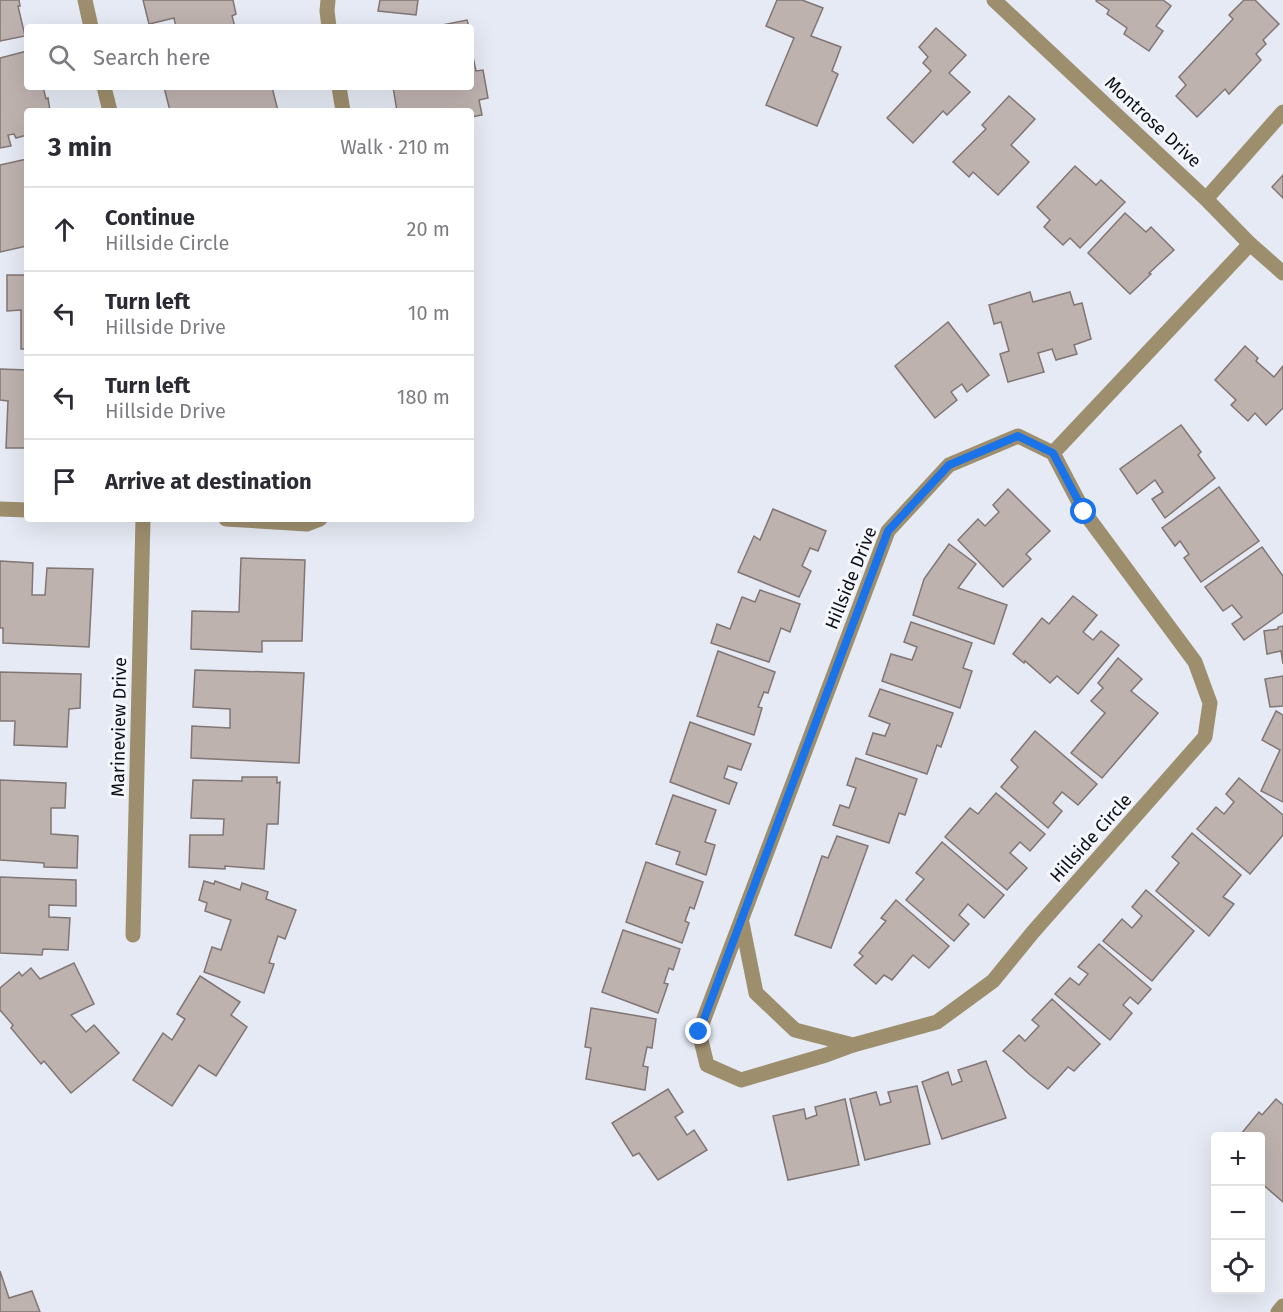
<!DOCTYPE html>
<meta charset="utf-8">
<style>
body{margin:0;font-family:"Fira Sans",sans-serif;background:#f2f2f3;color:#2b2b33}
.controls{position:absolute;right:18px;bottom:18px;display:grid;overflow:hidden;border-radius:6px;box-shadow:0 6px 24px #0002}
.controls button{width:54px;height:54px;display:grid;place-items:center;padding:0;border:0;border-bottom:2px solid #e1e1e2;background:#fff;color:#2b2b33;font:30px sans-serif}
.stop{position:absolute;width:18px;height:18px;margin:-14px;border:4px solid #1a73e8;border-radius:50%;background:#fff}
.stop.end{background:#1a73e8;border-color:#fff;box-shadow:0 2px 6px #0008}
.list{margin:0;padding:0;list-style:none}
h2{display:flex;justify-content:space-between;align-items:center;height:78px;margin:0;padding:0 24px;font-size:26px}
h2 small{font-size:20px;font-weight:400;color:#7c7c81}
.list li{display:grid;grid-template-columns:39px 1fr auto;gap:18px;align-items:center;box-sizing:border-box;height:84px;padding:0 24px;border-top:2px solid #e1e1e2}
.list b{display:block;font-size:22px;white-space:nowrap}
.list p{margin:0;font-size:20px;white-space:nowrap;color:#7c7c81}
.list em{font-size:20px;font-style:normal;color:#7c7c81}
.icon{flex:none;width:33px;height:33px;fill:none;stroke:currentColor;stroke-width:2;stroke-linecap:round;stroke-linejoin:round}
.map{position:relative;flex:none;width:1283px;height:1312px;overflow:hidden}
.search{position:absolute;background:#fff;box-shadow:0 6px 24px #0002;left:24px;top:24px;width:450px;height:66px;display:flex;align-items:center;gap:15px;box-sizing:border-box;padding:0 21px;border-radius:6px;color:#7c7c81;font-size:22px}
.panel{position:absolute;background:#fff;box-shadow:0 6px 24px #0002;left:24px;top:108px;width:450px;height:414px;border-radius:6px}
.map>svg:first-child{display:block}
.building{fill:#beb2af;stroke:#817673;stroke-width:1.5}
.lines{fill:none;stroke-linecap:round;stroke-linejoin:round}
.minor{stroke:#9d8e6d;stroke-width:15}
.route{stroke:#1a73e8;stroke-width:8}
.labels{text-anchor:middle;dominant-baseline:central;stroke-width:6;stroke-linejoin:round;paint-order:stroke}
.street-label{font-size:18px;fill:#0f1014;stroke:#f4f7fe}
</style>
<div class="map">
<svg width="1283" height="1312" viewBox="0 0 1283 1312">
<rect width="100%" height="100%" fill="#e5eaf4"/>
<g class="building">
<polygon points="0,0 19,0 20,6 18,6 25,36 0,41"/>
<polygon points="143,0 233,0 236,14 232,16 235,27 176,27 174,18 149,24"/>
<polygon points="380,0 418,0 416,15 378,11"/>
<polygon points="777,0 802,0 823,8 811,36 841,47 832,71 838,74 817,126 766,105 794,38 766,26"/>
<polygon points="1097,0 1163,0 1171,6 1156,26 1163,31 1149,51 1124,34 1127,28 1107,14 1109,10 1096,1"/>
<polygon points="1244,0 1255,0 1279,24 1263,40 1266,44 1256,54 1261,60 1229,94 1225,89 1197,117 1176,96 1186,85 1179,77 1233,19 1229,15"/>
<polygon points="467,20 469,27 432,27"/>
<polygon points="936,28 966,55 949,73 970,92 947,115 943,111 913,143 887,118 931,71 923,63 928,57 919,47"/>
<polygon points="27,51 27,87 43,87 46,99 48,98 50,111 27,111 27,135 16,138 14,134 8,135 11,146 0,148 0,58"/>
<polygon points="471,57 473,57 476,71 483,70 488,98 479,100 482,115 471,117 471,111 397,111 393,87 471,87"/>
<polygon points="164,87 272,87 278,111 194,111 193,110 170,111"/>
<polygon points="1009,96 1035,119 1011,145 1029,162 998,195 973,172 969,177 953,162 986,129 982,125"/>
<polygon points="27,159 27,246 0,252 0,165"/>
<polygon points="1075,166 1096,185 1101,180 1125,202 1080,248 1070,238 1063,245 1044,227 1050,220 1037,207"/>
<polygon points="1283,175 1283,198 1272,187"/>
<polygon points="1125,213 1146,232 1151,227 1174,250 1149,273 1151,274 1130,294 1088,253"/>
<polygon points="7,275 27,275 27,349 21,349 21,310 7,311"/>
<polygon points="1030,292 1033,302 1070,292 1074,305 1082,303 1091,339 1074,345 1077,354 1056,360 1052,349 1038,353 1044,372 1008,382 1000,354 1009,351 1001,322 994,324 989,305"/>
<polygon points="948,322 989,375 967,392 962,384 951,392 957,400 935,418 895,366"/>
<polygon points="1245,346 1258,358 1256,361 1274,377 1283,366 1283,408 1266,425 1255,413 1248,421 1231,405 1236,400 1215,380"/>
<polygon points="0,369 27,370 27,448 6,448 8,401 0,400"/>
<polygon points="1181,425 1201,452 1198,455 1215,478 1165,518 1152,499 1163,492 1155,480 1137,494 1120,469"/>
<polygon points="1219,487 1259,541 1201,582 1184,558 1189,554 1180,541 1175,546 1162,528"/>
<polygon points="1008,489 1050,531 1026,554 1031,559 1003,587 958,540 978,519 985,526 999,512 993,505"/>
<polygon points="773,509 826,531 818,551 810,548 802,566 811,571 799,597 738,572 754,536 760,540"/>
<polygon points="949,544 976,564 958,588 1007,605 994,644 913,615 924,579"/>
<polygon points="1262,547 1283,576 1283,612 1244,640 1232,624 1242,617 1232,605 1223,611 1205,587"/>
<polygon points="241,558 305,560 302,641 262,641 262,652 191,649 192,611 239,612"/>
<polygon points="0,561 33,563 32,595 45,595 47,568 93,569 89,647 3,643 3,628 0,628"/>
<polygon points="760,590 800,604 790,632 781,628 769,662 711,643 717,624 730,629 742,597 755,602"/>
<polygon points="1073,596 1097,615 1083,632 1093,640 1101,631 1119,645 1078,694 1057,676 1050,683 1025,661 1024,663 1013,654 1042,618 1049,624"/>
<polygon points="911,622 972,643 963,668 972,671 960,708 882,681 891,654 912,660 917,647 904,642"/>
<polygon points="1283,626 1283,664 1281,651 1267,654 1264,631 1278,629 1278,627"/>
<polygon points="718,651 775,672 768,693 764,692 758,707 762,708 754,735 697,716"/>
<polygon points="1118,658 1142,679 1131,691 1158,713 1102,778 1071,753 1105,713 1091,701 1103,688 1098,683"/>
<polygon points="195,670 304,673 299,763 191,758 192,726 230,728 230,709 193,707"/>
<polygon points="0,672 81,674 80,708 69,709 67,747 14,745 15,721 0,721"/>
<polygon points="1283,676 1283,706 1270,707 1265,679"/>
<polygon points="880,689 953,713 941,747 937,745 927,774 866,754 873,733 885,736 890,724 869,716"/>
<polygon points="1276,711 1283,715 1283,802 1261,791 1280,750 1262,740"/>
<polygon points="690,722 751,744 741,770 728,766 724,778 737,783 729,804 670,782"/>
<polygon points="1035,731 1097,784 1078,805 1062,792 1053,803 1062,811 1048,828 1001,787 1018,767 1011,760"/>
<polygon points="856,758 917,779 905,815 899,813 889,843 833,825 840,805 849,808 856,788 847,785"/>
<polygon points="242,777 277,777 277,783 280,782 278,824 267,824 264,869 225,866 225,869 189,867 190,835 223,835 224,819 191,818 193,780 242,781"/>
<polygon points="1239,778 1283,815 1283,835 1250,874 1197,829 1216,807 1224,814 1234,802 1226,794"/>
<polygon points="0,780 66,783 65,808 51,808 51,834 78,836 77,868 44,867 44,863 0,860"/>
<polygon points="996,793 1045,834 1030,851 1020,842 1010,853 1027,868 1007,890 945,837 970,808 978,814"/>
<polygon points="673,795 716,810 705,842 715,845 706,875 676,864 680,852 656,844"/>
<polygon points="1192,833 1241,875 1223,897 1234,904 1209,936 1156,891 1179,863 1172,857"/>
<polygon points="837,836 868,846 831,948 795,935 822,856 828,858"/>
<polygon points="942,842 1004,895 984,918 968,904 959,915 969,924 954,941 906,900 924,879 916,873"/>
<polygon points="646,862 703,882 694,909 690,907 685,921 689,923 682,943 626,922"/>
<polygon points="0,877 76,880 76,906 49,905 49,917 70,918 68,950 43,949 42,955 0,953"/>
<polygon points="204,881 214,884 215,881 240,890 242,883 268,892 266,899 296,910 285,939 278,936 269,963 274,964 264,993 204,972 212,947 221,950 231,920 205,911 207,903 199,900"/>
<polygon points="1146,890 1194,931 1152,981 1103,941 1122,919 1132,928 1142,916 1132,907"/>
<polygon points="896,900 949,946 929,968 913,955 892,980 884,975 876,984 854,965 863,956 859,953 886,921 881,918"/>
<polygon points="623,930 680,949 673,970 669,968 664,983 668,984 658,1013 602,992"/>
<polygon points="1099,944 1151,989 1138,1004 1130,997 1123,1005 1132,1013 1110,1040 1055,994 1070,978 1079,985 1088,974 1078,967"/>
<polygon points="74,963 94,1004 71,1015 86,1032 94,1025 119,1053 71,1093 44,1061 41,1064 11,1028 13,1025 0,1010 0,988 19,972 22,976 31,968 40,979"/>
<polygon points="200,976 240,1002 231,1015 247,1027 216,1076 199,1065 172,1106 133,1080 163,1033 172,1040 185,1019 177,1014"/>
<polygon points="1052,999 1100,1044 1074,1071 1068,1067 1048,1089 1029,1074 1014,1060 1003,1051 1019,1035 1025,1041 1039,1026 1032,1020"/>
<polygon points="591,1008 656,1019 652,1048 647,1047 643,1066 648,1067 645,1090 586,1079 591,1048 585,1047"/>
<polygon points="986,1061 1006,1118 942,1139 922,1082 948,1072 952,1085 962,1081 958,1070"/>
<polygon points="917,1086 930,1144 865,1160 850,1099 876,1092 880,1105 891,1102 888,1092"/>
<polygon points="668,1089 683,1112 675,1117 687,1135 694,1130 707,1150 658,1180 639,1153 633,1156 612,1123"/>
<polygon points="845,1099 859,1165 788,1180 773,1116 804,1109 806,1119 817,1115 815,1107"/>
<polygon points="1276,1099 1283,1105 1283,1202 1260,1182 1260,1136 1243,1136 1241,1134 1259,1112 1262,1115"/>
<polygon points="0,1271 9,1298 32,1291 40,1312 0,1312"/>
</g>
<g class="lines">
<g class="minor">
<polyline points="85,0 91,27"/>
<polyline points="328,0 327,11 329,27"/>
<polyline points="994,0 1206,199 1250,244 1283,273"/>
<polyline points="104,87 110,111"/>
<polyline points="339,87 343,111"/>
<polyline points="1206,199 1283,112"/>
<polyline points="1053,453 1084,512 1195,662 1210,703 1205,737 1033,932 993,981 937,1022 853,1045 826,1055 741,1080 707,1065 699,1032 888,531 949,465 1018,436 1053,453 1250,244"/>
<polyline points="0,509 27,510"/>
<polyline points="226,519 307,524 320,519"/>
<polyline points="742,923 756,993 795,1030 853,1045"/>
<polyline points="133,935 143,519"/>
<polyline points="1278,1312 1283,1306"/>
</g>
</g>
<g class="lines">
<polyline class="route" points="699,1032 888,531 949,465 1018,436 1053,453 1084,512"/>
</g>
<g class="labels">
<g class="street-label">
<text transform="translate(1153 122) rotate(43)">Montrose Drive</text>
<text transform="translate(851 578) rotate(-68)">Hillside Drive</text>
<text transform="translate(119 727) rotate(-89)">Marineview Drive</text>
<text transform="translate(1091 838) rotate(-48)">Hillside Circle</text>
</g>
</g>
</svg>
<div class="controls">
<button>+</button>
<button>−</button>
<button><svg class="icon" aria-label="locate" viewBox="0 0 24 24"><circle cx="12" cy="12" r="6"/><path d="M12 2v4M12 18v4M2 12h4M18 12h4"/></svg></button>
</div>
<div class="stop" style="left:1084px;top:512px"></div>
<div class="stop end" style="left:699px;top:1032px"></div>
<div class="search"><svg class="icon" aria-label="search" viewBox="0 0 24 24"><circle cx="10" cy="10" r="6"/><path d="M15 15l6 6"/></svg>Search here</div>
<section class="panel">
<h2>3 min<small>Walk · 210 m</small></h2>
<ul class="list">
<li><svg class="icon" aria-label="ahead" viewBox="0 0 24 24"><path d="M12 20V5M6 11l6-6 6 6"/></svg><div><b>Continue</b><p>Hillside Circle</p></div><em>20 m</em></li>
<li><svg class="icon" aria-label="left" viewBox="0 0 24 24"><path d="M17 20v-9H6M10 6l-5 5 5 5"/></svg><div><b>Turn left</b><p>Hillside Drive</p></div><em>10 m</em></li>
<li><svg class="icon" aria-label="left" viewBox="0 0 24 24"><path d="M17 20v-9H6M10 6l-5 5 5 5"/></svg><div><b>Turn left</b><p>Hillside Drive</p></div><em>180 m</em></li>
<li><svg class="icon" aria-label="arrive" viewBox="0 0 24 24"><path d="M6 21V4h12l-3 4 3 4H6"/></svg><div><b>Arrive at destination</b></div></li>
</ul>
</section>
</div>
